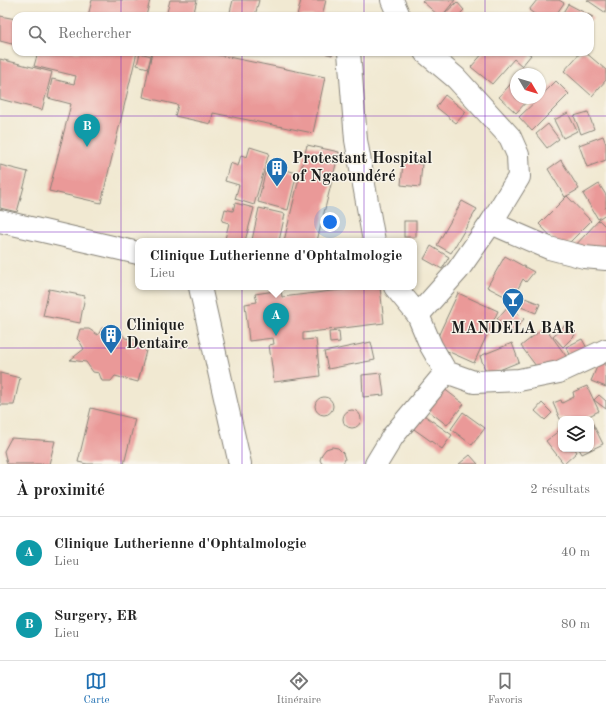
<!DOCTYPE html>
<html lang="fr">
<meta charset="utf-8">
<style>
body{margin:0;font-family:"Old Standard TT",serif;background:#f6f6f6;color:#222}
.controls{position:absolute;right:12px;bottom:12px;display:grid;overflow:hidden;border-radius:8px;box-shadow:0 1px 3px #0004}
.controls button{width:36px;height:36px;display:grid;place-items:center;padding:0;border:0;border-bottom:1px solid #e0e0e0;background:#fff;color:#222;font:20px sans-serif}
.compass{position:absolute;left:510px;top:68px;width:36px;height:36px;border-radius:50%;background:#fff;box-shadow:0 1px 3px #0004;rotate:128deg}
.you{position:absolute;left:330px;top:222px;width:14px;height:14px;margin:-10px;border:3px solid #fff;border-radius:50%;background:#1a73e8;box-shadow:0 0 0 6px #1a73e833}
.badge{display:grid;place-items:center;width:26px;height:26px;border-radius:50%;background:#1f6fb2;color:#fff;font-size:13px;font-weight:700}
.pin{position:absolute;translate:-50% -33px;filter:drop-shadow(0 1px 2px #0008)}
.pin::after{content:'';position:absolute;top:21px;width:14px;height:12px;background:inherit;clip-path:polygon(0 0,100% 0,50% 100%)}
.popup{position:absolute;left:135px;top:238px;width:282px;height:52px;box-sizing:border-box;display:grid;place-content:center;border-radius:8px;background:#fff;filter:drop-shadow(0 1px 3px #0005);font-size:13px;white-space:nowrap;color:#767676}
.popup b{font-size:15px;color:#222}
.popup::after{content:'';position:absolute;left:50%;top:100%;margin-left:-8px;border:8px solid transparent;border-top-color:#fff}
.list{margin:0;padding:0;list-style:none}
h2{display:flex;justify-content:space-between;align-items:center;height:52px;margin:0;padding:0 16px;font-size:17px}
h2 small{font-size:13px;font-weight:400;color:#767676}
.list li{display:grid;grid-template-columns:26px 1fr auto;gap:12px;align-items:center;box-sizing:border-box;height:72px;padding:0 16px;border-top:1px solid #e0e0e0}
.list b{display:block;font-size:15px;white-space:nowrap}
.list p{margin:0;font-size:13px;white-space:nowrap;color:#767676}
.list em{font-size:13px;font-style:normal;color:#767676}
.icon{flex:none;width:22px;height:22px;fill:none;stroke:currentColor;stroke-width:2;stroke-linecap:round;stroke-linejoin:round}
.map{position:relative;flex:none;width:606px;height:464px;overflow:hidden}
.search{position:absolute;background:#fff;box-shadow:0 1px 3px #0004;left:12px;right:12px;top:12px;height:44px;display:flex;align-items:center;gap:10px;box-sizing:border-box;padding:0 14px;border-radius:12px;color:#767676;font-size:15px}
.sheet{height:196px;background:#fff}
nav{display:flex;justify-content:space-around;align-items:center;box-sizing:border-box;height:56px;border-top:1px solid #e0e0e0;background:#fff;font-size:11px;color:#767676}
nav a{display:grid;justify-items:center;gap:2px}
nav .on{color:#1f6fb2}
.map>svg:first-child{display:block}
.building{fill:#ea9998}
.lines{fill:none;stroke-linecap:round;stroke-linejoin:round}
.street-casing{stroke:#868277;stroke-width:24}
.street{stroke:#fff;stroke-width:22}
.grid{fill:none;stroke:#7b2cbf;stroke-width:1;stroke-opacity:0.55}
.labels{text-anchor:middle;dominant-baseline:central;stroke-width:3;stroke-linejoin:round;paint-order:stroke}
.poi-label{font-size:16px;font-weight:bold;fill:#1c1c1c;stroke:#f7f3e8;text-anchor:start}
</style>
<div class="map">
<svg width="606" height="464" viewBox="0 0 606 464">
<rect width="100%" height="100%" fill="#f7f3e8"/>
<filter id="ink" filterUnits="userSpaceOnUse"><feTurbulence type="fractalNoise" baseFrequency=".025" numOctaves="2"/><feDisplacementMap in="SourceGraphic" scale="8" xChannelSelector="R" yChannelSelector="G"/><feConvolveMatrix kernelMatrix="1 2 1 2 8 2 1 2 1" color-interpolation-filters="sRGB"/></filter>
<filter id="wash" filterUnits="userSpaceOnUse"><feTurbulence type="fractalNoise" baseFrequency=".012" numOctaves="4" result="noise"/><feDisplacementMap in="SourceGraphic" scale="16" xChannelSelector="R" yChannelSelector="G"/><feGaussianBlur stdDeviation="0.9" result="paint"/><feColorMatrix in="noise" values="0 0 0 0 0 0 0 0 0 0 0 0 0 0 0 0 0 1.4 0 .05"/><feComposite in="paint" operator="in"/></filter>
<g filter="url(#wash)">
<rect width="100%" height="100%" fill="#f1e9d2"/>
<g id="blocks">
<g class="building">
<polygon points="92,0 150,0 146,16 88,16"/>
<polygon points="170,0 197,0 193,16 166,16"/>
<polygon points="233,0 259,0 255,16 229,16"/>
<polygon points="301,0 326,0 322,16 297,16"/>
<polygon points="423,0 455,0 442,16 439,16 422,1"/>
<polygon points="537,0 559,0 564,3 555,16 537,16 529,10"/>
<polygon points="587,0 606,0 606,13"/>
<polygon points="457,2 464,10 458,16 442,16"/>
<polygon points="568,4 593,17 590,21 590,16 561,16"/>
<polygon points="0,16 16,19 16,45 0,41"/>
<polygon points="38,52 137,52 101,203 49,191 71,104 48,98 52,79 74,84 76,76 34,66"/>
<polygon points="152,52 204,52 325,77 313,133 213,113 211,124 175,116 178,105 143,97"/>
<polygon points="320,52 333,52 332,55"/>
<polygon points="484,52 527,52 531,55 522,66 514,59 492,84 471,67"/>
<polygon points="581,52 585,52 606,70 606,80 592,96 564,71"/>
<polygon points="140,53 151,56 148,68 137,65"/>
<polygon points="0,59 52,72 42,110 0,99"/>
<polygon points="526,67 534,74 520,74"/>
<polygon points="516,78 516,98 530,98 516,113 499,97"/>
<polygon points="556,81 569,94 532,131 519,117 539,98 540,98 540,97"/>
<polygon points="445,95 466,112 456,123 436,107"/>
<polygon points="588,112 594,129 581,134 574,116"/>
<polygon points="568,113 577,131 563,138 554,120"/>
<polygon points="548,124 559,139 547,148 536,134"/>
<polygon points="603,136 606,144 606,160 587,167 579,145"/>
<polygon points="307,145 339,152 317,241 284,241"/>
<polygon points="250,147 269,153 254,205 235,199 239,185 225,181 230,163 238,166 241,155 247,157"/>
<polygon points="561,160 579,189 565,197 548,169"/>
<polygon points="403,162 422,164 420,187 401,185"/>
<polygon points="0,165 28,172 17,212 0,208"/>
<polygon points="267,165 297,173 288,210 258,202"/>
<polygon points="599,184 606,195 606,207 605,208 606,210 606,214 598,219 583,194"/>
<polygon points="567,196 591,221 563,249 539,224"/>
<polygon points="462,201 477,209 451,253 437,245"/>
<polygon points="235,203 254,208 245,241 233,241 225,239 229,223 222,221 225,209 233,211"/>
<polygon points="259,208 285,214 279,241 252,240"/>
<polygon points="599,220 606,227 606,254 573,248"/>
<rect x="404" y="221" width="12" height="16"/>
<polygon points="431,246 449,257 442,269 424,259"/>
<polygon points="505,256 534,272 526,282 523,279 512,300 487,287"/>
<polygon points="365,287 380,287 384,323 303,333 303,340 316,339 320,376 274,382 269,345 274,344 273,338 249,341 245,304 257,302 255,294 281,290 282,297"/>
<polygon points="49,289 85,296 80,323 43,316"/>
<polygon points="458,293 498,311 474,363 434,345"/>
<polygon points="525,298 540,304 536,313 521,307"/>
<polygon points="509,305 524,319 513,332 497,319"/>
<polygon points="566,324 575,335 563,347 553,336"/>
<polygon points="113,326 120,331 125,338 148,343 138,382 115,376 111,381 102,381 99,373 93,372 86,362 70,360 84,349 80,342 77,339 80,329 89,329 98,335 102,328"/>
<polygon points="545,327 566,356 542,374 521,346"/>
<polygon points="339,331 340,342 330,343 329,332"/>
<polygon points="582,339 588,350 572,358 566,347"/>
<polygon points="371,342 375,360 328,369 324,352"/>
<polygon points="512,343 519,362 487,375 480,356"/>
<polygon points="602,355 606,356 606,387 591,381"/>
<polygon points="0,373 20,378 14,405 0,405"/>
<polygon points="381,373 384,395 363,397 362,375"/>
<polygon points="439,385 464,404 447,425 422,406"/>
<polygon points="587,386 599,411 583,419 560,419 553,403 561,400 562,403 574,397 573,392"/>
<polygon points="599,395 606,401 606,409 594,400"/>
<circle cx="324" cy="406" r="9"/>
<polygon points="542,403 552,413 545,420 535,411"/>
<polygon points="91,408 135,419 124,464 87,464 78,462"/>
<circle cx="352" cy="419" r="9"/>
<polygon points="463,412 485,428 472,445 451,429"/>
<polygon points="421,413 452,435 442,449 411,427"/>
<polygon points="591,420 603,444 582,454 579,449 591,449"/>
<polygon points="561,429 561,449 575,449 577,452 564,464 546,441"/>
<polygon points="11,438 55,441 49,464 7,464 4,451"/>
<polygon points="332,447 338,448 343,453 345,459 343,464 322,464 320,460 322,454 326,449"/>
<polygon points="470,455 478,464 459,464"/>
</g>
</g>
</g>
<g filter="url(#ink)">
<use href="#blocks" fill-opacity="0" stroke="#868277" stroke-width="1"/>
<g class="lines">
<g class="street-casing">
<g id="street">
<polyline points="392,0 399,16"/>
<polyline points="349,52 356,140 374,241"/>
<polyline points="0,221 138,253"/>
<polyline points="491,223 549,248 584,257 606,259"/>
<polyline points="200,287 240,464"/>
<polyline points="395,287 418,315 458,270 491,223 519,177 518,155 510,137 456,78 425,52"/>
<polyline points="418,315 431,346 446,372 474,382 519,380 559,372 606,350"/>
<polyline points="376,464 393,436 446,372"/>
</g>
</g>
<use href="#street" class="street"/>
</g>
</g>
<path class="grid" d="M121,0v16M242,0v16M364,0v16M485,0v16M121,52v412M242,52v412M364,52v412M485,52v412M0,116h606M0,232h606M0,348h606"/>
<defs>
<g id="building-pin" transform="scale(1.15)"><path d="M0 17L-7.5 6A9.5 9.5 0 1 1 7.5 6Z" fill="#1f6fb2" stroke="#f7f3e8"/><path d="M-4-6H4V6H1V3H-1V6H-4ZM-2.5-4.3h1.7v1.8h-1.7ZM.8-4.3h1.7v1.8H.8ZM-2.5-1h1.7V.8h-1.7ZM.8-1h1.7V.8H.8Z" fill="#fff"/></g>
<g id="bar-pin" transform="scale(1.15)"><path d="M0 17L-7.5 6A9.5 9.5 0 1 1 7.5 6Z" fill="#1f6fb2" stroke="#f7f3e8"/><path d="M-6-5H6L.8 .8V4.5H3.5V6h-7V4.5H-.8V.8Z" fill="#fff"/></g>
</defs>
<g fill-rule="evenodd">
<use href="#building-pin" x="277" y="168"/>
<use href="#bar-pin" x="513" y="299"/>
<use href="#building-pin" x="111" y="335"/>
</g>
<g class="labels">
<g class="poi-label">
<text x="292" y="159">Protestant Hospital<tspan x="292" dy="18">of Ngaoundéré</tspan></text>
<text x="126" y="326">Clinique<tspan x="126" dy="18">Dentaire</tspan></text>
<text x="513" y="329" text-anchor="middle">MANDELA BAR</text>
</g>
</g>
</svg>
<div class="controls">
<button><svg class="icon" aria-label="layers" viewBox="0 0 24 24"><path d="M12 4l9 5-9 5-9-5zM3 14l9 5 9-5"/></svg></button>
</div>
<svg class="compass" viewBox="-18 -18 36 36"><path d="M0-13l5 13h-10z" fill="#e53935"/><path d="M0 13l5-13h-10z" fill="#767676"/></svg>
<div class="you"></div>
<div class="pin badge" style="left:276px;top:336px;background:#0f9aa8">A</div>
<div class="popup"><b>Clinique Lutherienne d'Ophtalmologie</b>Lieu</div>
<div class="pin badge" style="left:87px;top:147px;background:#0f9aa8">B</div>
<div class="search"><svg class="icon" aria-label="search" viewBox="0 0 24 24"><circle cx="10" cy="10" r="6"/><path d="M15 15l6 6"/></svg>Rechercher</div>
</div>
<section class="sheet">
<h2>À proximité<small>2 résultats</small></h2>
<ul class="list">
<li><span class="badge" style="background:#0f9aa8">A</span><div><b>Clinique Lutherienne d'Ophtalmologie</b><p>Lieu</p></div><em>40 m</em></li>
<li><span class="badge" style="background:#0f9aa8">B</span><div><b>Surgery, ER</b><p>Lieu</p></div><em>80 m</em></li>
</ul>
</section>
<nav>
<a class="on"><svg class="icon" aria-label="map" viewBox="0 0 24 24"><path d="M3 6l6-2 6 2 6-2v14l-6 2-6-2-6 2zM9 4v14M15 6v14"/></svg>Carte</a>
<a><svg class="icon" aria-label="directions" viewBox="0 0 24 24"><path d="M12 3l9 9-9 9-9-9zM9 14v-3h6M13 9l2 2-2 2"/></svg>Itinéraire</a>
<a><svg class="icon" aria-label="saved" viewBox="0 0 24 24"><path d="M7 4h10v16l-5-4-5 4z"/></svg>Favoris</a>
</nav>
